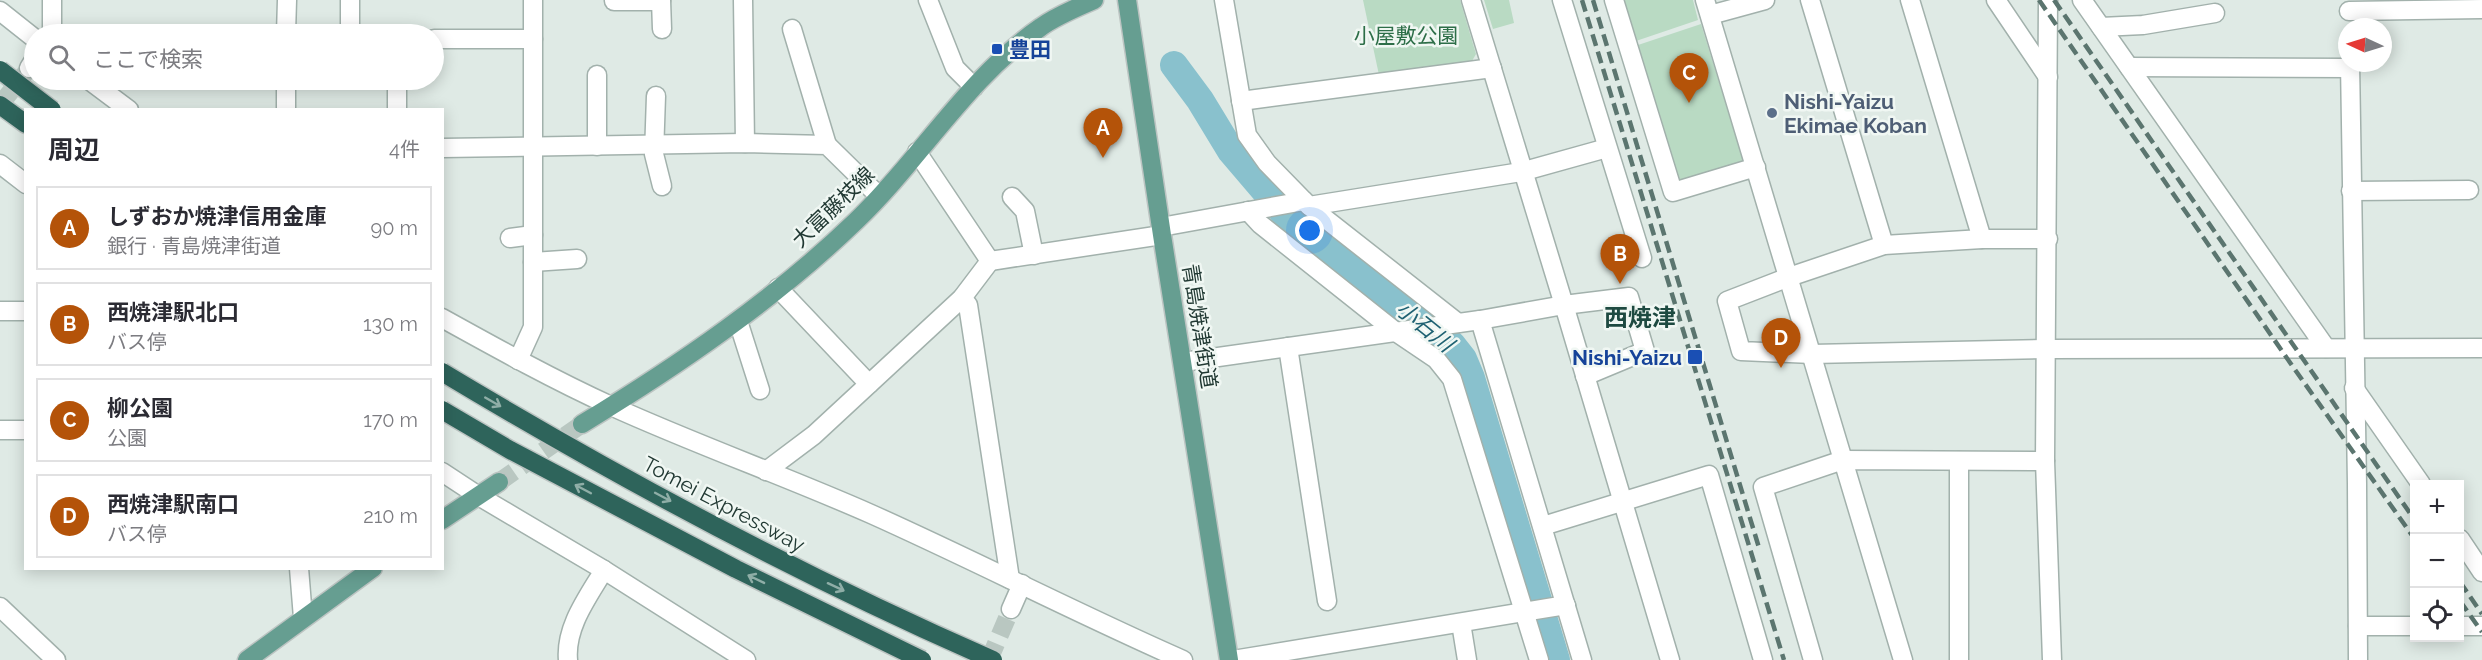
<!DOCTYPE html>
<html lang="ja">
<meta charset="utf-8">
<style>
body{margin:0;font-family:Raleway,"Noto Sans JP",sans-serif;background:#f2f2f3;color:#2b2b33}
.controls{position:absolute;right:18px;bottom:18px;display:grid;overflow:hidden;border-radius:0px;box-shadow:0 3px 15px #0003}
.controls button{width:54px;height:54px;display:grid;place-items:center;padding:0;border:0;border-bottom:2px solid #e1e1e2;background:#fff;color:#2b2b33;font:30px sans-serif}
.compass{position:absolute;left:2338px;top:18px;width:54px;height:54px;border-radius:50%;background:#fff;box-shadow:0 3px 15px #0003;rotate:274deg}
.you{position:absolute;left:1310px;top:231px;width:21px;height:21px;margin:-15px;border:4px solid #fff;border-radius:50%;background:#1a73e8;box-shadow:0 0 0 9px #1a73e833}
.badge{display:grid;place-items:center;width:39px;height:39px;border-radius:50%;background:#b45309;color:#fff;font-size:20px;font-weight:700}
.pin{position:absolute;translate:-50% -50px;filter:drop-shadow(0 2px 3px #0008)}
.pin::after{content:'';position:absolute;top:32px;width:21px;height:18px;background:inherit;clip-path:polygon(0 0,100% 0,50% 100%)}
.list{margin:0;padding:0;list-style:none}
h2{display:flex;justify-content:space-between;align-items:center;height:78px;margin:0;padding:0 24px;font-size:26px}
h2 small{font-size:20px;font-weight:400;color:#7c7c81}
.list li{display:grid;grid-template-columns:39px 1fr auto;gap:18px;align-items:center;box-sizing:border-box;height:84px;margin:0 12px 12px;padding:0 12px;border:2px solid #e1e1e2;border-radius:0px}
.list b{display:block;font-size:22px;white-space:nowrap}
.list p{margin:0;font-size:20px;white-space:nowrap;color:#7c7c81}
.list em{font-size:20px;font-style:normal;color:#7c7c81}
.icon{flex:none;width:33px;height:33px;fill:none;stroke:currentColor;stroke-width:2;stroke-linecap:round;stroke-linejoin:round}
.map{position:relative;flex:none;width:2482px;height:660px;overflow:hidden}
.search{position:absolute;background:#fff;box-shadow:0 3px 15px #0003;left:24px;top:24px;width:420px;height:66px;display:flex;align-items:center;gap:15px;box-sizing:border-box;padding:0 21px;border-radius:33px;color:#7c7c81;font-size:22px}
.panel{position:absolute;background:#fff;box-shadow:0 3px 15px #0003;left:24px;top:108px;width:420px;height:462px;border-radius:0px}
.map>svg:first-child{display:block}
.green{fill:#b9dac3}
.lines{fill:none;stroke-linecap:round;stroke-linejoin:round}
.river{stroke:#89c1cd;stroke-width:28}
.minor-tunnel{stroke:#b9c7c1;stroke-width:18;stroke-dasharray:18 9;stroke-linecap:butt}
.major-tunnel{stroke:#b9c7c1;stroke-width:18;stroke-dasharray:18 9;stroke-linecap:butt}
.minor-casing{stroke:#a2b1ac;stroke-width:21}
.major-casing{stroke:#bcc4c2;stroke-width:21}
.highway-casing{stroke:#bcc4c2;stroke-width:21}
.minor{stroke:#fff;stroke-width:18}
.major{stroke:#669e91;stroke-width:18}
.highway{stroke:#2e645b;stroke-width:18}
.rail{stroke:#5b756f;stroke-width:4.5;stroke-dasharray:12 6;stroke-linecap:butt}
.highway-bridge-casing{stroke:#bcc4c2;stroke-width:21;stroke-linecap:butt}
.highway-bridge{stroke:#2e645b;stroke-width:18}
.oneway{stroke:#8faea7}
.transit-dot{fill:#1a4fb4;stroke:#f0f7f3;stroke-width:2}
.service-dot{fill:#5c6f8a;stroke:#f0f7f3;stroke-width:2}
.labels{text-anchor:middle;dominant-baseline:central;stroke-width:5;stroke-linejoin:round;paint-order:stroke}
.park-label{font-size:21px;fill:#2d6e48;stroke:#f0f7f3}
.transit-label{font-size:21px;font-weight:bold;fill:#164399;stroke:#f0f7f3;text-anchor:start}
.service-label{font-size:21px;font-weight:bold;fill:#4e5e75;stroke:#f0f7f3;text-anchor:start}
.street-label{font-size:21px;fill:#213933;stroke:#f0f7f3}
.water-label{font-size:22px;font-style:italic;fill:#1e6172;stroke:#f0f7f3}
.quarter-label{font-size:24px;font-weight:bold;fill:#1e4a41;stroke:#f0f7f3}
</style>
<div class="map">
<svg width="2482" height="660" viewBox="0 0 2482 660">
<rect width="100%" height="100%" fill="#dfeae5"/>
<g class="green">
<polygon points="1363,0 1460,0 1476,54 1472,61 1379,75"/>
<polygon points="1484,0 1509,0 1514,23 1493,29"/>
<polygon points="1624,0 1693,0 1698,20 1636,41"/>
<polygon points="1701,24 1743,160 1736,167 1683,182 1675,177 1635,46"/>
</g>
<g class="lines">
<polyline class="river" points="1174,65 1200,100 1231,151 1295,226 1452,345 1463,359 1471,378 1556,660"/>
<g class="minor-tunnel">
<polyline points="0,105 27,71"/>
<polyline points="989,660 1011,609"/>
</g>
<polyline class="major-tunnel" points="499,482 582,424"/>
<g class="minor-casing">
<g id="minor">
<polyline points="350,0 350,26"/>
<polyline points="661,0 662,29"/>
<polyline points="743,0 745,143"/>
<polyline points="928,0 955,68 974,87"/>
<polyline points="1224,0 1247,135 1267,163 1309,206 1521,172 1607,148"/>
<polyline points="1471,0 1564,305 1629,297 1645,351 1585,376"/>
<polyline points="1562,0 1642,258"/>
<polyline points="1614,0 1673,192 1756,167"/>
<polyline points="1705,0 1903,660"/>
<polyline points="1810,0 1884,245"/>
<polyline points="1910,0 1982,239"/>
<polyline points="1996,0 2048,77"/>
<polyline points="2048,0 2045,461 2052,660"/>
<polyline points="2082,0 2326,348"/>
<polyline points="614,1 661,1"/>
<polyline points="0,11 34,38"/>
<polyline points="2349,11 2482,9"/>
<polyline points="1710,15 1765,0"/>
<polyline points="2101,27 2143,25 2215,13"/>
<polyline points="792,29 827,145"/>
<polyline points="52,34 52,0"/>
<polyline points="286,34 287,0"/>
<polyline points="434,39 533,39"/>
<polyline points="2350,63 2357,484 2358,660"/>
<polyline points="2129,67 2350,68"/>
<polyline points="29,68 34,60"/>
<polyline points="597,75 597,146"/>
<polyline points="89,80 129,110"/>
<polyline points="656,96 654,154 662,186"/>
<polyline points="1241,101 1492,68"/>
<polyline points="286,110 286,80"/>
<polyline points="397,110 397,80"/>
<polyline points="442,148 745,143 827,145 879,196"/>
<polyline points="0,164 26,184"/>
<polyline points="2351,191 2469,190"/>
<polyline points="1012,197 1025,211 1034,255"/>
<polyline points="1309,206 1458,323"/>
<polyline points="1248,211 1260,224 1396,332 1436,359 1452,379 1539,660"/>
<polyline points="1161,227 1304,201"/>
<polyline points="510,238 533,235"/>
<polyline points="2048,239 1982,239 1884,245 1789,277 1727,301 1741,351 1812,354 2046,349 2482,348"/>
<polyline points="990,261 1162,235"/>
<polyline points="533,262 577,259"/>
<polyline points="778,288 869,384"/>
<polyline points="962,298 968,305 1010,579"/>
<polyline points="0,311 26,311"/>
<path d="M442,318c56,31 112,62 169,88 86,39 174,70 260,108 105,47 207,100 312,146"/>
<polyline points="1480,320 1582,660"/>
<polyline points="738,321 760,390"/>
<polyline points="1288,347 1327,601"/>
<polyline points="518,360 533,327 533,0"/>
<polyline points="1183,362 1480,320 1564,305 1670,660"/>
<polyline points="2354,388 2421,484"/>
<polyline points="0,430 26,430"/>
<polyline points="766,471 814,435 962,298 990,261 917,152"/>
<polyline points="442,472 477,495 604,570 746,660"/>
<polyline points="1543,526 1709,475 1763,660"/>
<polyline points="2460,539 2482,572"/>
<polyline points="299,568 303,618"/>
<polyline points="0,607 56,660"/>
<polyline points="1011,609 1022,584"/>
<polyline points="1461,623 1467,660"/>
<polyline points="2358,626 2414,626"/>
<polyline points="2460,626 2482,626"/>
<path d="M568,660c-3,-33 20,-63 36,-90"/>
<polyline points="1233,660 1566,605"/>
<polyline points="1813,660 1763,487 1843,460 2045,461"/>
<polyline points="1959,660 1959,461"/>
</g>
</g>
<g class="major-casing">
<g id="major">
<polyline points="1127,0 1162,235 1229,660"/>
<path d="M582,424c97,-59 192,-124 274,-203 64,-61 111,-143 185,-194 15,-11 35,-19 53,-27"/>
<polyline points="442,520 499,482"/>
<polyline points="247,660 373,568"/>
</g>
</g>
<g class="highway-casing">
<polyline id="highway" points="0,105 26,124"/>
</g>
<use href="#minor" class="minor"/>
<use href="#major" class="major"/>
<use href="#highway" class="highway"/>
<g class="rail">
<polyline points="1582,0 1784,660"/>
<polyline points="1593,0 1760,551"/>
<polyline points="2039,0 2291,364 2414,538"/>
<polyline points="2054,0 2414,519"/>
<polyline points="2460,582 2482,614"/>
<polyline points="2460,601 2482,632"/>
</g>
<g class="highway-bridge-casing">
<g id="highway-bridge">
<polyline points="0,70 52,110"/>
<path d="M442,372c178,107 361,205 551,288"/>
<polyline points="442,410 510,450 736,569 922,660"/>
</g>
</g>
<use href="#highway-bridge" class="highway-bridge"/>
</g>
<defs><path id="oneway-shaft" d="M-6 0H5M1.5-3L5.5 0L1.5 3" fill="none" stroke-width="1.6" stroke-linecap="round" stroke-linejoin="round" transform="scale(1.5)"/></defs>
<g class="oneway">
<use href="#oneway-shaft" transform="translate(493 402) rotate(30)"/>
<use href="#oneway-shaft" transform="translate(583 489) rotate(-152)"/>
<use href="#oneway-shaft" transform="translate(663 497) rotate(28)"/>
<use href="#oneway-shaft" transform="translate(756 579) rotate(-154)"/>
<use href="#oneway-shaft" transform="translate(836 587) rotate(25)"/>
</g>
<g class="transit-dot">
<rect x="991" y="43" width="12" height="12" rx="3"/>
<rect x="1687" y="349" width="16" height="16" rx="3"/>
</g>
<circle class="service-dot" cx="1772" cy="113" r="6"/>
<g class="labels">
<g class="park-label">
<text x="1406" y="35">小屋敷公園</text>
</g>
<g class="transit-label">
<text x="1009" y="49">豊田</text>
<text x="1682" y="357" text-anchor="end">Nishi-Yaizu</text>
</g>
<g class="service-label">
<text x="1784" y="101">Nishi-Yaizu<tspan x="1784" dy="24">Ekimae Koban</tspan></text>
</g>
<g class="street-label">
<text transform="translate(833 207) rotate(-44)">大富藤枝線</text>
<text transform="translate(1200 326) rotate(81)">青島焼津街道</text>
<text transform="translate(724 504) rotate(28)">Tomei Expressway</text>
</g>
<g class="water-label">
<text transform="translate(1425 326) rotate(39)">小石川</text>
</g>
<g class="quarter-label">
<text x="1640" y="317">西焼津</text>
</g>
</g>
</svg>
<div class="controls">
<button>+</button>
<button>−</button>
<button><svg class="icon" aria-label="locate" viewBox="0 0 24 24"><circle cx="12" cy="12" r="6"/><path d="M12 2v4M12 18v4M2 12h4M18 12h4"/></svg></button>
</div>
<svg class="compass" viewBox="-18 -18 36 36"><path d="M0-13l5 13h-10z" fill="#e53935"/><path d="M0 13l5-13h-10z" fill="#7c7c81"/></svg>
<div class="you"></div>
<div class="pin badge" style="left:1103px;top:158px">A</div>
<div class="pin badge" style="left:1620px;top:284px">B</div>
<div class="pin badge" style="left:1689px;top:103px">C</div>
<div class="pin badge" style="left:1781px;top:368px">D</div>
<div class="search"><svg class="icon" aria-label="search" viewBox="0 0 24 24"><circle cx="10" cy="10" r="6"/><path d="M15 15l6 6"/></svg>ここで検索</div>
<section class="panel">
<h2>周辺<small>4件</small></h2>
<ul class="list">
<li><span class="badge">A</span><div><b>しずおか焼津信用金庫</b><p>銀行 · 青島焼津街道</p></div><em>90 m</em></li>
<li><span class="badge">B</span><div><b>西焼津駅北口</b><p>バス停</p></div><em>130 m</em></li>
<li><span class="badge">C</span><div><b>柳公園</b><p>公園</p></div><em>170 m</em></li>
<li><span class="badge">D</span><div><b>西焼津駅南口</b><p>バス停</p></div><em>210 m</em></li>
</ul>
</section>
</div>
